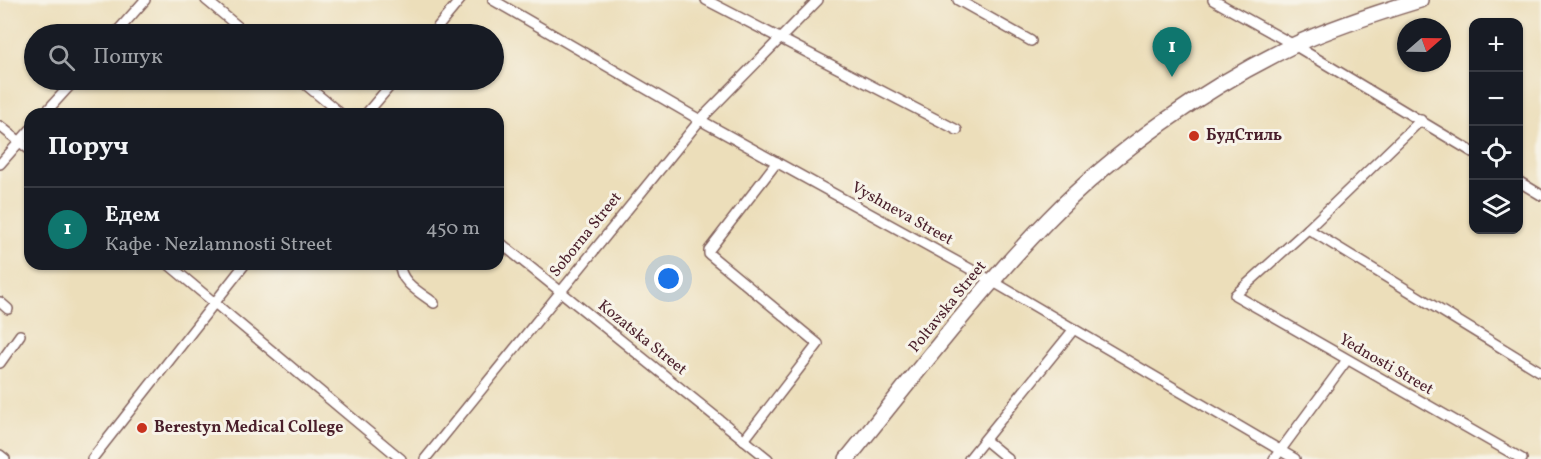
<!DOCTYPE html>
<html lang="uk">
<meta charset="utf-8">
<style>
body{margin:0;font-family:Vollkorn,serif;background:#20242c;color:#f1f3f6}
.controls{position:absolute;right:18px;top:18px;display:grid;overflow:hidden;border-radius:12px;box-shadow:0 2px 4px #0004}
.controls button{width:54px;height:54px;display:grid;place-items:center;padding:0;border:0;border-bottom:2px solid #363941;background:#171b24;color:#f1f3f6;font:30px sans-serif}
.compass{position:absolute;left:1397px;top:18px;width:54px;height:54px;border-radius:50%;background:#171b24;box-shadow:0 2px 4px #0004;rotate:70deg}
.you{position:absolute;left:669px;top:279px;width:21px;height:21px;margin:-15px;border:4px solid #fff;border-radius:50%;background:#1a73e8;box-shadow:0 0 0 9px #1a73e833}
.badge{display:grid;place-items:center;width:39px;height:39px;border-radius:50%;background:#0f766e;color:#fff;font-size:20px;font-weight:700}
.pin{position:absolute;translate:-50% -50px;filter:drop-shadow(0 2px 3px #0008)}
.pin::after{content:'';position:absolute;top:32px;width:21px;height:18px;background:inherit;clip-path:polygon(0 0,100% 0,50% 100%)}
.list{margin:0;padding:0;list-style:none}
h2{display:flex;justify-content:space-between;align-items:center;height:78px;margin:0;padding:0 24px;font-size:26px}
h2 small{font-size:20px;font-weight:400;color:#9ea1a6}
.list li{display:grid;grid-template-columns:39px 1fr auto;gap:18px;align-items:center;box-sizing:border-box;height:84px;padding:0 24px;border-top:2px solid #363941}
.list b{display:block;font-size:22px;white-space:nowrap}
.list p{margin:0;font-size:20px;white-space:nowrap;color:#9ea1a6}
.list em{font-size:20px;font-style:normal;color:#9ea1a6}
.icon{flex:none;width:33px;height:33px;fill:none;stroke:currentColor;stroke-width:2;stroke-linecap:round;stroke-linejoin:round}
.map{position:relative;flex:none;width:1541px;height:459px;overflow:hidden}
.search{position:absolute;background:#171b24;box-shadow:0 2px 4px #0004;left:24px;top:24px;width:480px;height:66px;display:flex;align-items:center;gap:15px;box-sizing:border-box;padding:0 21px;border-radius:33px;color:#9ea1a6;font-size:22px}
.panel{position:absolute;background:#171b24;box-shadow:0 2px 4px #0004;left:24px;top:108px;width:480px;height:162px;border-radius:18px}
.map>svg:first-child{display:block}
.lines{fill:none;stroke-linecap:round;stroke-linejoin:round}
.minor-casing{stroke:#83625d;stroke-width:12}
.trunk-casing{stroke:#83625d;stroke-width:18}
.minor{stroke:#fff;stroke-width:9}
.trunk{stroke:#fff;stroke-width:15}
.poi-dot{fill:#c8321e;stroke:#f7f3e8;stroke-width:2}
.labels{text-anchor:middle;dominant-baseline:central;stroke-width:6;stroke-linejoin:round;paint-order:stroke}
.poi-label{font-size:16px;font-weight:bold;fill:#4a1f2b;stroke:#f7f3e8;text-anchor:start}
.street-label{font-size:16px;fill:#4a1f2b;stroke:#f7f3e8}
</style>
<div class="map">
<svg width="1541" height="459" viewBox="0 0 1541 459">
<rect width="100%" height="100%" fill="#f7f3e8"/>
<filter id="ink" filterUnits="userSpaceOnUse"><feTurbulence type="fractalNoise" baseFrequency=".0167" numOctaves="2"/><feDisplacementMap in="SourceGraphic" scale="12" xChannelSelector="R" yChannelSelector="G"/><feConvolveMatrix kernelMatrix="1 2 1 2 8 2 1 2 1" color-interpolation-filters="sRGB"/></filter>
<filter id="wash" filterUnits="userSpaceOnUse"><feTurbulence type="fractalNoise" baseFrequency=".008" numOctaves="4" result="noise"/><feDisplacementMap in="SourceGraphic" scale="24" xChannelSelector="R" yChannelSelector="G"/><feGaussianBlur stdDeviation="1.35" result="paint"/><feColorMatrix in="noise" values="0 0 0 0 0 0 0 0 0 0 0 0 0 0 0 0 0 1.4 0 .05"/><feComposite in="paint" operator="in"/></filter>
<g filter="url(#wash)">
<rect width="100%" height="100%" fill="#ecdeba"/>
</g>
<g filter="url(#ink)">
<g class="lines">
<g class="minor-casing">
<g id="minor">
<polyline points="206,0 247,34"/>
<polyline points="493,0 700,120 992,281 1295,459"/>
<polyline points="706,0 957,130"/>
<polyline points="958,0 1031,41"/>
<polyline points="1213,0 1294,45 1474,153"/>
<polyline points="115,34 145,0"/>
<polyline points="432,34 460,0"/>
<polyline points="300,80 341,114"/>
<polyline points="44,114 75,80"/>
<polyline points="366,114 395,80"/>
<polyline points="1421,120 1308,229 1235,295 1522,459"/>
<polyline points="0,126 30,150"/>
<polyline points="0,164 30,130"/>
<polyline points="1518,181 1541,195"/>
<polyline points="1308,229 1541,372"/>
<polyline points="498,241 768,459"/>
<polyline points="168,264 401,459"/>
<path d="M400,264c-1,18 21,29 34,39"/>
<polyline points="0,302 8,309"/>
<polyline points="0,363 20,335"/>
<polyline points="744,440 818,344 709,254 709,250 777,162"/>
<polyline points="985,440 1008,459"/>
<polyline points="0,455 5,459"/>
<polyline points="92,459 245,264"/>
<polyline points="425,459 700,120 818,0"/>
<polyline points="969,459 1074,329"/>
<polyline points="1274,459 1347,360"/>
</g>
</g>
<g class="trunk-casing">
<path id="trunk" d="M847,459c66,-81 129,-165 202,-240 67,-69 156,-131 243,-173 41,-19 85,-33 128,-46"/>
</g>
<use href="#minor" class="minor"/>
<use href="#trunk" class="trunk"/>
</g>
</g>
<g class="poi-dot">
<circle cx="1194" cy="136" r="6"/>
<circle cx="142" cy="428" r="6"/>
</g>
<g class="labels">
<g class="poi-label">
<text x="1206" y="136">БудСтиль</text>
<text x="154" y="428">Berestyn Medical College</text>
</g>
<g class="street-label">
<text transform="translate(902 214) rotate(29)">Vyshneva Street</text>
<text transform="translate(586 235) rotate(-51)">Soborna Street</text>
<text transform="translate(948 307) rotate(-51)">Poltavska Street</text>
<text transform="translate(642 338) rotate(39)">Kozatska Street</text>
<text transform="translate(1386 365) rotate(30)">Yednosti Street</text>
</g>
</g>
</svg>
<div class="controls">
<button>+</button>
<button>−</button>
<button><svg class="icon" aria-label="locate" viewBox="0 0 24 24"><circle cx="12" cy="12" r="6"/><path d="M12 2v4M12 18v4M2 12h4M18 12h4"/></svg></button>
<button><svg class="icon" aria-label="layers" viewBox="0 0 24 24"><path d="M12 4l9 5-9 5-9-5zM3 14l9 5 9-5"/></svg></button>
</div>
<svg class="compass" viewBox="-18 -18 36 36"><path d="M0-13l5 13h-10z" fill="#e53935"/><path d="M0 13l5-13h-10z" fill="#9ea1a6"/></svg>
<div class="you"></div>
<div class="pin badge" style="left:1172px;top:77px">1</div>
<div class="search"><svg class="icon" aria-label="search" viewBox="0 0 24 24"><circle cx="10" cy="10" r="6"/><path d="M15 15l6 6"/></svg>Пошук</div>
<section class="panel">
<h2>Поруч<small></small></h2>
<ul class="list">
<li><span class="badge">1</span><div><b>Едем</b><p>Кафе · Nezlamnosti Street</p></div><em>450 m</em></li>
</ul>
</section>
</div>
